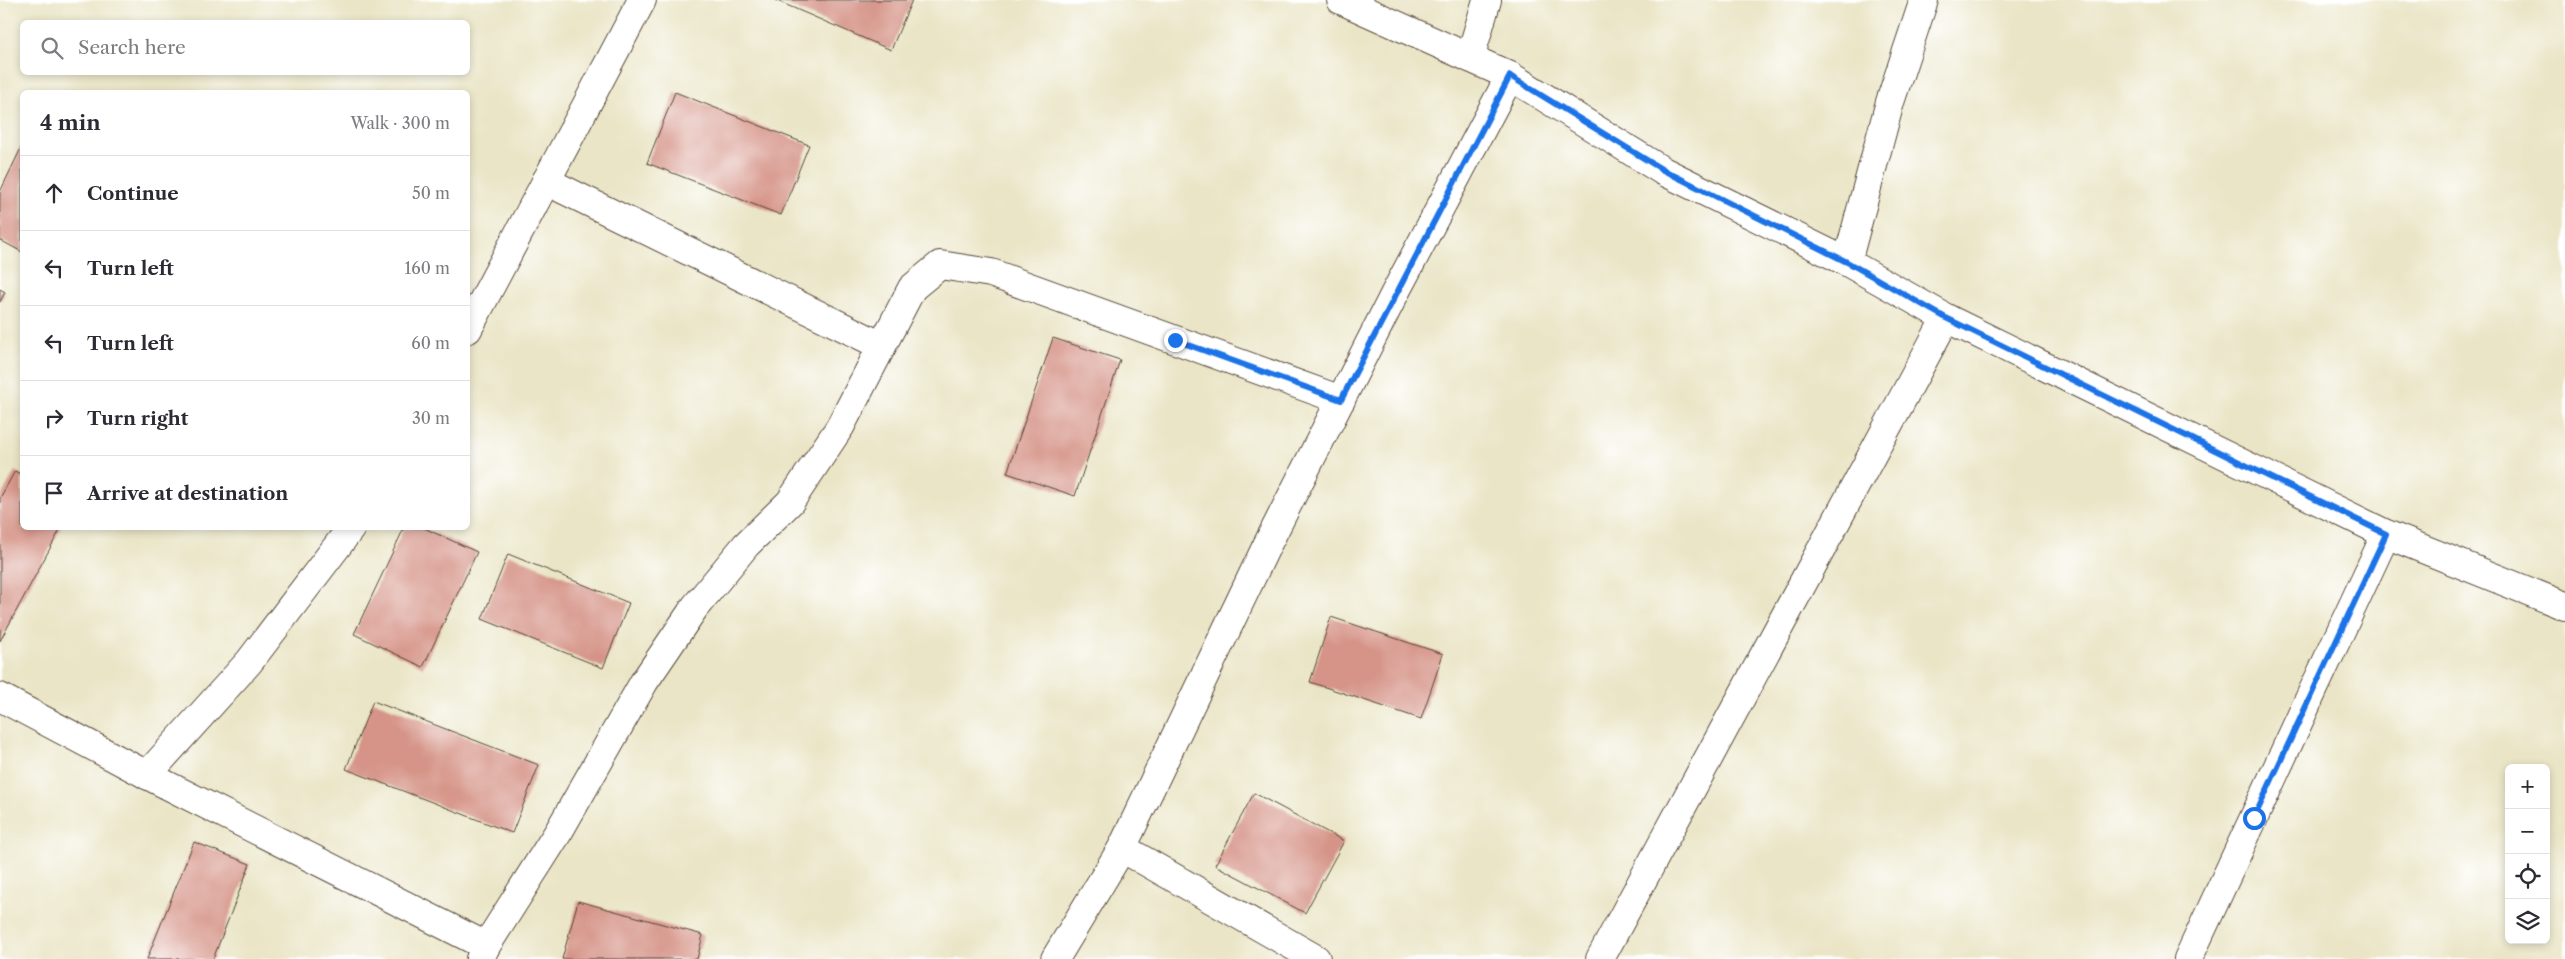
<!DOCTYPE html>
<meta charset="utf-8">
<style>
body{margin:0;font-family:"Libre Caslon Text",serif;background:#f7f7f7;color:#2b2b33}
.controls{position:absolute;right:15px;bottom:15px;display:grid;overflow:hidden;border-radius:8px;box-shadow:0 2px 8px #0003}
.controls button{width:45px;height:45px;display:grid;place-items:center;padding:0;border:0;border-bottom:1px solid #e1e1e2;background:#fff;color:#2b2b33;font:25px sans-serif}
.stop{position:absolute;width:15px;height:15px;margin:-11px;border:4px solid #1a73e8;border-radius:50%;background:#fff}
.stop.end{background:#1a73e8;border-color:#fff;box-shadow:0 1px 5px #0008}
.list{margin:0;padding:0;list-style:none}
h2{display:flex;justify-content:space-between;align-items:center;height:65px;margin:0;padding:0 20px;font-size:21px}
h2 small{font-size:16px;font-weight:400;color:#7c7c81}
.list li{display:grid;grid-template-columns:32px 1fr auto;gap:15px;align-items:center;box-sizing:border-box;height:75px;padding:0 20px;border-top:1px solid #e1e1e2}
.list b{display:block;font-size:19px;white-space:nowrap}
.list em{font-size:16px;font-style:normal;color:#7c7c81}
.icon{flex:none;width:28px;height:28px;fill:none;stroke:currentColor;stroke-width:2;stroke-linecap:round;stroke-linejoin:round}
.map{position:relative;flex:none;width:2565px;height:959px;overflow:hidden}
.search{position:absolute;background:#fff;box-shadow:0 2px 8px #0003;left:20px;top:20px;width:450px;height:55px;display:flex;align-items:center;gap:12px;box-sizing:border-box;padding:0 18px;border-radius:8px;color:#7c7c81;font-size:19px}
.panel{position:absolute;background:#fff;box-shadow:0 2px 8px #0003;left:20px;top:90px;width:450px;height:440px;border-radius:8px}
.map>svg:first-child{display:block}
.building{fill:#d69488}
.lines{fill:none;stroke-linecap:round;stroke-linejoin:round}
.street-casing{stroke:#554637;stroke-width:30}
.street{stroke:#fff;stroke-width:28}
.route{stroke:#1a73e8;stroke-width:6}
</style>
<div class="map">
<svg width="2565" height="959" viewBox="0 0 2565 959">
<rect width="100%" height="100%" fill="#fff"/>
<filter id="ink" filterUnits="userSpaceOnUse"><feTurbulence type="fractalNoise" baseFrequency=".02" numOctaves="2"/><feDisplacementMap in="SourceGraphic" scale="10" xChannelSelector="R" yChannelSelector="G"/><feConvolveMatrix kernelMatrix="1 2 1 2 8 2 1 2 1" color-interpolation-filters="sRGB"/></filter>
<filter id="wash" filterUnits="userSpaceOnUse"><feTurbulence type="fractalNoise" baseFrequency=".0096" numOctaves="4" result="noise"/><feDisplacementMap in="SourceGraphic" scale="20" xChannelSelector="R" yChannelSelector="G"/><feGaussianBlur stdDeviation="1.12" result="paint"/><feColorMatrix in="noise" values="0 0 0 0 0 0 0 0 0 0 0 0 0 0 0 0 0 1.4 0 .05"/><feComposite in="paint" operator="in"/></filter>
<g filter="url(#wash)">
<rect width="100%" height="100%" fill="#eae5c6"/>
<g id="blocks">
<g class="building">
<polygon points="775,0 912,0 891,50"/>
<polygon points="675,92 809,145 781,215 647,163"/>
<polygon points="22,146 22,252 0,240 0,192"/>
<polygon points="0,289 5,292 0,302"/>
<polygon points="1053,338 1120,360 1075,496 1007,473"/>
<polygon points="15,471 22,475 22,528 61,528 0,641 0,498"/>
<polygon points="404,528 424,528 477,552 423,667 354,634"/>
<polygon points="508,554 629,603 603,668 482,619"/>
<polygon points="1331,617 1443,654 1421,719 1310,682"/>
<polygon points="373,701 539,765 512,833 346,769"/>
<polygon points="1254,793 1344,841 1305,913 1215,865"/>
<polygon points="194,842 250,864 213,959 147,959"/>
<polygon points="578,901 703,935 697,959 562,959"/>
</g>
</g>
</g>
<g filter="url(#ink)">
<use href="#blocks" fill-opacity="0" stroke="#554637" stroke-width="1"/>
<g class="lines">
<g class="street-casing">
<g id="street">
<polyline points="1341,0 1510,76 1663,171 1847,262 1946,318 2386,534 2565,606"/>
<polyline points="1470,58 1487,0"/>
<polyline points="546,181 882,346"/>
<polyline points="1847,262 1890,102 1924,0"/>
<polyline points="468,329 642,0"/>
<polyline points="0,697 147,775 486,946"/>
<polyline points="147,775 249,662 351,528"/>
<polyline points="1122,848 1316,959"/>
<polyline points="480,959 486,946 559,831 644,682 695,607 746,545 790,502 840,427 912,288 940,265 991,273 1341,400"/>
<polyline points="1055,959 1122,848 1267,545 1395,293 1510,76"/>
<polyline points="1600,959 1946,318"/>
<polyline points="2188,959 2386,534"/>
</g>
</g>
<use href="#street" class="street"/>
</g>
</g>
<g class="lines" filter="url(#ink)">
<polyline class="route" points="1175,340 1341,400 1510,76 1663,170 1847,262 1946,318 2386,534 2254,818"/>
</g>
</svg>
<div class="controls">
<button>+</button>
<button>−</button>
<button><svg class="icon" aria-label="locate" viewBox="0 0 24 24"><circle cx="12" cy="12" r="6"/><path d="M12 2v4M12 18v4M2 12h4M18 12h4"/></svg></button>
<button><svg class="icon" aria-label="layers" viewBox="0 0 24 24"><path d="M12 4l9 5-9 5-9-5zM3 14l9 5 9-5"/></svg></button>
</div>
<div class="stop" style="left:2254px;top:818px"></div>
<div class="stop end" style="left:1175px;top:340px"></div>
<div class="search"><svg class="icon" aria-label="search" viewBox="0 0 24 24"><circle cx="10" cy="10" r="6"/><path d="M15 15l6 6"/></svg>Search here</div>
<section class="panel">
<h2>4 min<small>Walk · 300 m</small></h2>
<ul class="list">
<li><svg class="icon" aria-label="ahead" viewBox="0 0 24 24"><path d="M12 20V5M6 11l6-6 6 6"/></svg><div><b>Continue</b></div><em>50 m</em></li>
<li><svg class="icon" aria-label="left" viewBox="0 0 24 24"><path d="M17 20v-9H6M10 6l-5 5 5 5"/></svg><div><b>Turn left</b></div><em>160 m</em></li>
<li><svg class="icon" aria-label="left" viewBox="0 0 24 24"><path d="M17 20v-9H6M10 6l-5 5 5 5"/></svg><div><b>Turn left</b></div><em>60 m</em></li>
<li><svg class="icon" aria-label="right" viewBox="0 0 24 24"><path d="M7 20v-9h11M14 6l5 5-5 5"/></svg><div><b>Turn right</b></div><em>30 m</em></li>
<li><svg class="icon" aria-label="arrive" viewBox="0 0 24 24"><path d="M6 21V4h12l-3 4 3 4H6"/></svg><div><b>Arrive at destination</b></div></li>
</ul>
</section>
</div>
